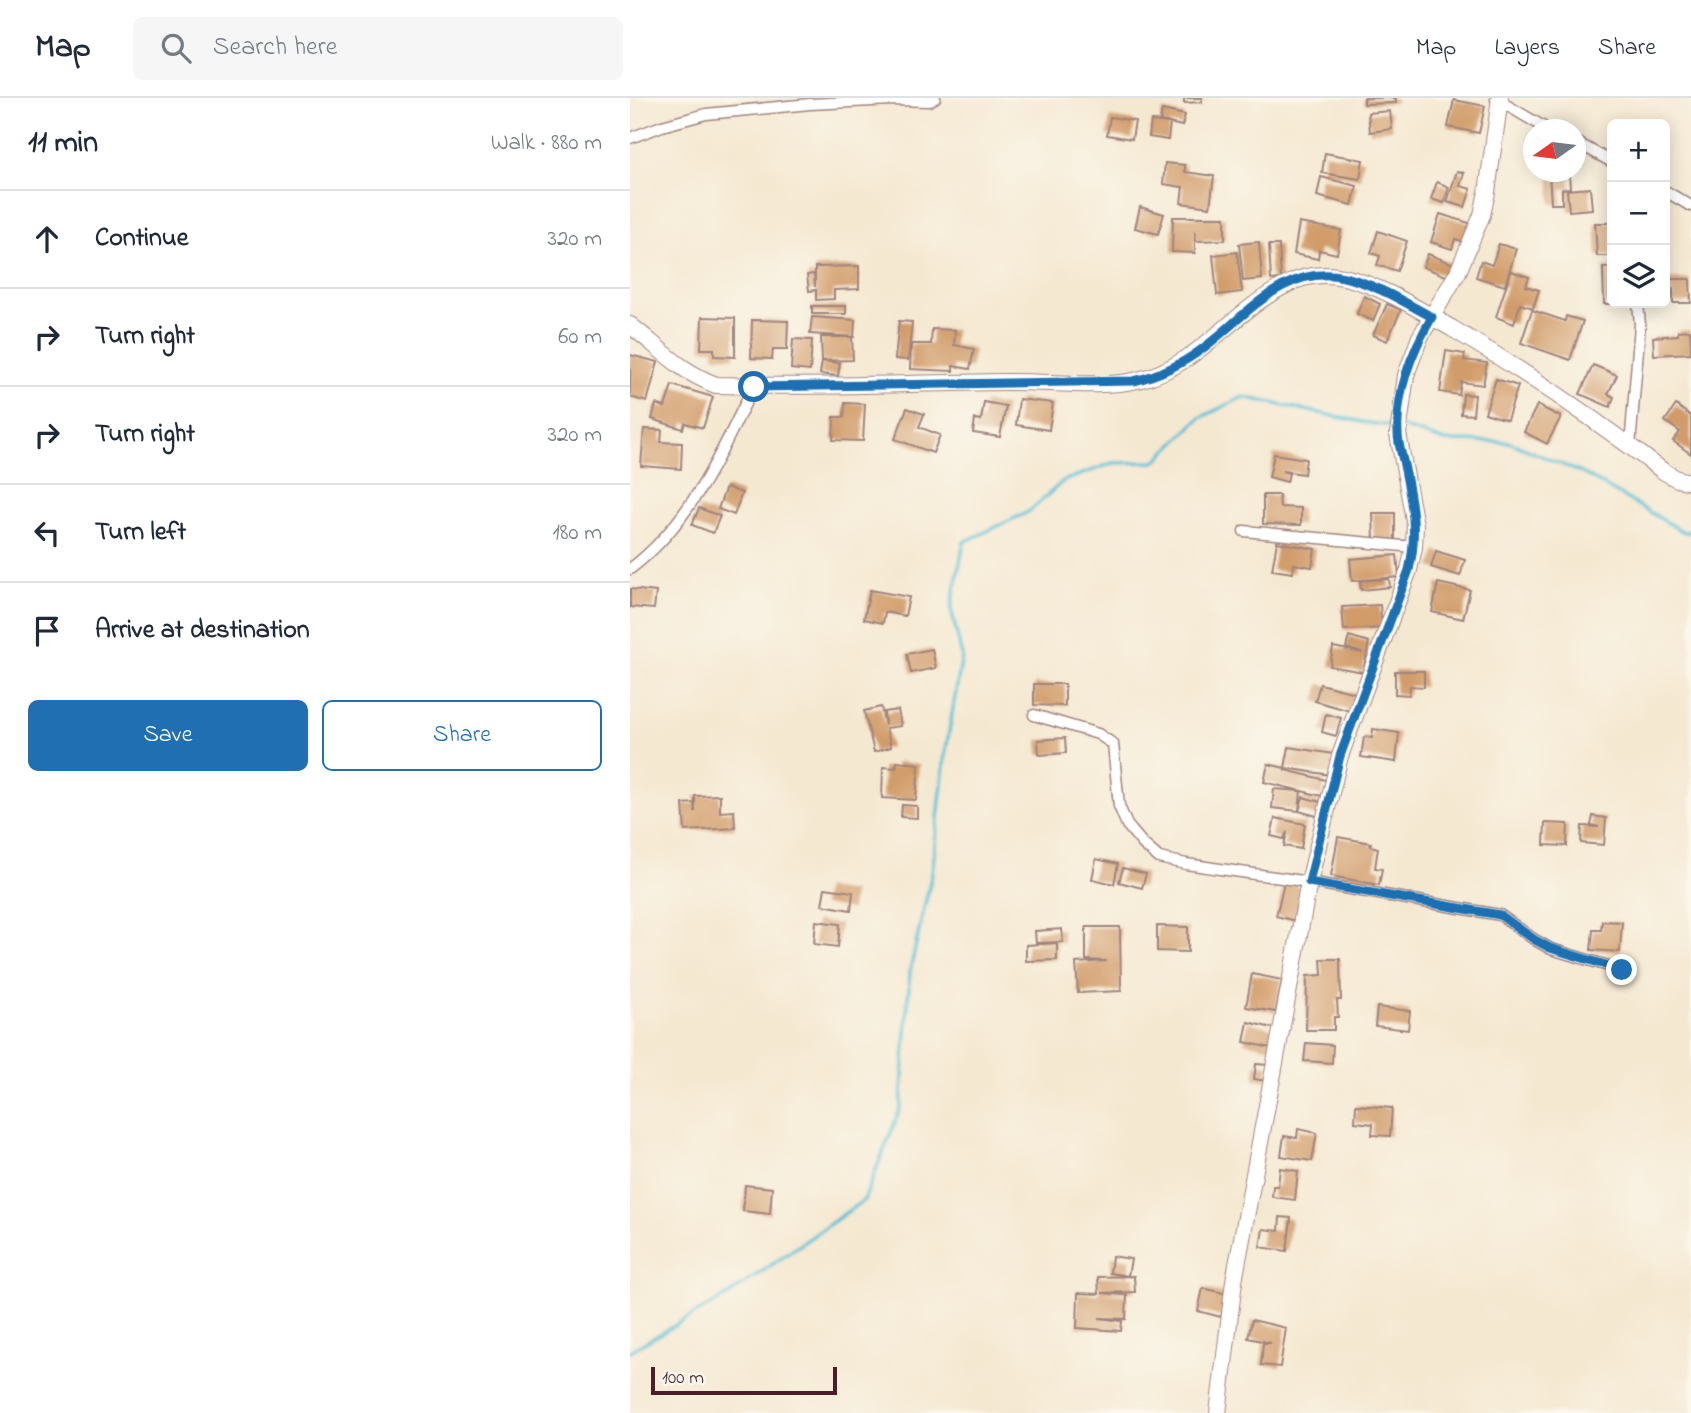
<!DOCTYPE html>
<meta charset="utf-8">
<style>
body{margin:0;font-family:"Indie Flower",sans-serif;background:#f6f6f7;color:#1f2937}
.controls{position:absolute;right:21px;top:21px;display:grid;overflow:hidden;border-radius:10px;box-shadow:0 4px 18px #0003}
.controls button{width:63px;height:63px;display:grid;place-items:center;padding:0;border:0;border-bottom:2px solid #e0e1e3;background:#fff;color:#1f2937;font:35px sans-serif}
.compass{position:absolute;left:893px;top:21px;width:63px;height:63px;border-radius:50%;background:#fff;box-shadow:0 4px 18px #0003;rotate:256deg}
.scale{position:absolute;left:21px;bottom:18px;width:186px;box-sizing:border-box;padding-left:7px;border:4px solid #4a1f2b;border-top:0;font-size:19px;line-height:24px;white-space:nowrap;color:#4a1f2b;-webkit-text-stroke:5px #fbf7ec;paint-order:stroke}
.stop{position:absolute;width:21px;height:21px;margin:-16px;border:5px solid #1f6fb2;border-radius:50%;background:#fff}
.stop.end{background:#1f6fb2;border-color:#fff;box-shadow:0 2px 7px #0008}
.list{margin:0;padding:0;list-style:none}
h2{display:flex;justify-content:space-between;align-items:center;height:91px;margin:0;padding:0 28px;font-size:30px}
h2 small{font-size:23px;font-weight:400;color:#747a83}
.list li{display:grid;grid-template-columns:46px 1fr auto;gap:21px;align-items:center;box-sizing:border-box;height:98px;padding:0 28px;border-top:2px solid #e0e1e3}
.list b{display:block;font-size:26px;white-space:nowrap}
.list em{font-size:23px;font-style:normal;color:#747a83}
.actions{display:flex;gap:14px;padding:21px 28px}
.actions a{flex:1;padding:16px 0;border:2px solid #1f6fb2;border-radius:10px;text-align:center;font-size:24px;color:#1f6fb2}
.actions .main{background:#1f6fb2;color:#fff}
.icon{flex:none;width:38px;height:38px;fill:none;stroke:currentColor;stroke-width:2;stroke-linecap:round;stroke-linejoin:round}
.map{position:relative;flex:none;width:1061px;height:1315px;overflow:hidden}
header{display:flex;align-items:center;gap:42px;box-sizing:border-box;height:98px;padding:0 35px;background:#fff;border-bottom:2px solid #e0e1e3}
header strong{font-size:33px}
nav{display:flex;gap:38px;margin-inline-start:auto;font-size:24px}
.search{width:490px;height:63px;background:#f6f6f7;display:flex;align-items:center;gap:18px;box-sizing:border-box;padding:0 24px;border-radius:10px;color:#747a83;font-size:26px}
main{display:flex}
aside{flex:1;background:#fff}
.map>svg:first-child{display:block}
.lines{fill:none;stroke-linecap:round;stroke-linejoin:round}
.stream{stroke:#58bfd5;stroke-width:3.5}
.building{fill:#d29c6a}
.street-casing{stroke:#a0847e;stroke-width:13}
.secondary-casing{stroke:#a0847e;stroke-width:18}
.street{stroke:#fff;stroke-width:10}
.secondary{stroke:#fff;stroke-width:16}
.route{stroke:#1f6fb2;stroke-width:9}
</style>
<header>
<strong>Map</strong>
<div class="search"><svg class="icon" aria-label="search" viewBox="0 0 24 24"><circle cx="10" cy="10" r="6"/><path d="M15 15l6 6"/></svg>Search here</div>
<nav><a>Map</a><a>Layers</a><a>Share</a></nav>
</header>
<main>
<aside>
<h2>11 min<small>Walk · 880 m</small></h2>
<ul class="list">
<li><svg class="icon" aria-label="ahead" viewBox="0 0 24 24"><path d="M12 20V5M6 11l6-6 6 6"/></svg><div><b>Continue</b></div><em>320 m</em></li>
<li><svg class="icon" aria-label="right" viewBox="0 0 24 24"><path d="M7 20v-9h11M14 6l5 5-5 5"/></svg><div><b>Turn right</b></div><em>60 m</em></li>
<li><svg class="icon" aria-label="right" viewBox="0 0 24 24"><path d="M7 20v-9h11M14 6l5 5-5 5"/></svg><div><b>Turn right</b></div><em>320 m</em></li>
<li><svg class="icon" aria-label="left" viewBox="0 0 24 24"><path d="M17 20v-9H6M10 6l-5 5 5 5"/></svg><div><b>Turn left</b></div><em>180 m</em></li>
<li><svg class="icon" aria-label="arrive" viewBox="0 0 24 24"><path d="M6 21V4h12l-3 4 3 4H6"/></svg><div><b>Arrive at destination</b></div></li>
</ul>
<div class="actions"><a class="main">Save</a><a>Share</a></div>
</aside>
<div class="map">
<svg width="1061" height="1315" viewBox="0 0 1061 1315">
<rect width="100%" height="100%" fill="#fbf7ec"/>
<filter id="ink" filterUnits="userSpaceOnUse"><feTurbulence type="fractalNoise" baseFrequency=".0143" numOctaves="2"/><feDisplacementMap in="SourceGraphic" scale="14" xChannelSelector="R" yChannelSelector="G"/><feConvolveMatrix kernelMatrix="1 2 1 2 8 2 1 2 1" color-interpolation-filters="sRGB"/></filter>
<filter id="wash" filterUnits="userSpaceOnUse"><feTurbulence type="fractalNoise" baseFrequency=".00686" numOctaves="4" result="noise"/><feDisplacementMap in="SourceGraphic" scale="28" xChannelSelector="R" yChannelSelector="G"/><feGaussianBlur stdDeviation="1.57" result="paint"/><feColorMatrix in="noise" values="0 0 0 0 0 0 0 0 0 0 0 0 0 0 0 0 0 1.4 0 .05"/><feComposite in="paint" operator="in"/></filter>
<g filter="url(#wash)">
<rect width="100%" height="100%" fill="#f5e8d1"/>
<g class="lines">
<g class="stream">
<polyline points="772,329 815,343 879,344 956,377 1052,433 1061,435"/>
<polyline points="0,1253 100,1196 234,1102 271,1009 280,873 302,775 315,657 332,558 321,511 334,444 400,413 433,383 483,365 525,364 570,320 613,299 737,325 764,328"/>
</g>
</g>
<g id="blocks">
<g class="building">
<polygon points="554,0 572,0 572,4 554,5"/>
<polygon points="734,0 766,0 766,5 734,6"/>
<polygon points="824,2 855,8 849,35 818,29"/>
<polygon points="532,12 555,17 552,28 530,23"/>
<polygon points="760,13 762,31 740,34 738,15"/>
<polygon points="480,19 505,23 502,41 477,37"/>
<polygon points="521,23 540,25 538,42 519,39"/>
<polygon points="695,55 733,62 730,81 692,75"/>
<polygon points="535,65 555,67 555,74 584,78 580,109 551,105 553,89 533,86"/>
<polygon points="827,73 834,75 830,88 841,91 835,109 817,104"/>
<polygon points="919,74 939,74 940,90 932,91 932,106 921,106"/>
<polygon points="691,79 727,88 722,107 687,98"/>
<polygon points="807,84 819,89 814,105 801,101"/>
<polygon points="960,90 962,111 939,113 937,92"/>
<polygon points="510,109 534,116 528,136 505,130"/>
<polygon points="810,116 842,126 836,144 825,141 822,151 801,144"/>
<polygon points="543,119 595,119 595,142 566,143 565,132 565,155 542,154"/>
<polygon points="669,125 711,132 707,156 689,152 688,161 664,156"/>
<polygon points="965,125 982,125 982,158 967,158"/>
<polygon points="748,133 777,143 767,173 747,167 750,158 741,155"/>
<polygon points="629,144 632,181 613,183 609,146"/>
<polygon points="869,146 886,151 875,188 846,179 851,163 862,167"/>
<polygon points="639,147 649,147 651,181 641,182"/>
<polygon points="607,154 612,194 587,197 583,157"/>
<polygon points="798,156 826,167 821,180 793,169"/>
<polygon points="229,168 229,191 204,192 204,201 186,202 186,192 179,193 177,177 184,176 185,189 185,169"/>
<polygon points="982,169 982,206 974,206 973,170"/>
<polygon points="881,173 899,179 896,188 909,192 903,210 890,206 884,226 866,219"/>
<polygon points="1035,181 1060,181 1061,205 1043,205 1043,189 1042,197 1035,197"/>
<polygon points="734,198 750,206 743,223 727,216"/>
<polygon points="757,206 771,212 757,243 743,237"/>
<rect x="182" y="208" width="34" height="8"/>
<polygon points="902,212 935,223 936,218 953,223 940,262 891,245"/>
<polygon points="72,219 105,220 105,259 84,258 84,251 71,251"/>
<polygon points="182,219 225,222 224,239 180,236"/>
<polygon points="122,222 158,223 157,251 143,251 142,261 121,260"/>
<polygon points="269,223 282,224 278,262 265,261"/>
<polygon points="302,231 325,232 324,247 344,251 340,271 323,268 323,273 280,271 281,246 301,246"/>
<polygon points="1060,232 1061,255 1024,257 1023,239 1048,237 1048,233"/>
<polygon points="191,239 222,239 223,262 192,263"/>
<polygon points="163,241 182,242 180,273 161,271"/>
<polygon points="816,253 835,256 834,262 857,265 853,287 831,284 829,297 810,294"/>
<polygon points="0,257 28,264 17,304 0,299"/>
<polygon points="192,263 210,265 208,278 190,276"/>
<polygon points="963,267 987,277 978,296 984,299 980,309 950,296"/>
<polygon points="866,281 888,288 877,322 855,315"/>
<polygon points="42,287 83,299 73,330 55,325 53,331 22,321 26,306 35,309"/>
<polygon points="833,296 845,297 843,317 831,316"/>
<polygon points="389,301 423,305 419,332 386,327"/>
<polygon points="354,304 376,308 370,339 343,335 345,321 351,322"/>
<polygon points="215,305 235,306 233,343 203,342 204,319 214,319"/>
<polygon points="907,307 931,319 917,346 894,334"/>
<polygon points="1046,307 1061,318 1061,356 1043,343 1050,334 1035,323"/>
<polygon points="277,310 294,316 289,329 310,337 303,355 265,341"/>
<polygon points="14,331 32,332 31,344 52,345 51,371 11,368"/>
<polygon points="644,356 676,361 674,376 652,373 659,375 657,384 639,379"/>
<polygon points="96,389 112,395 104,417 88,411"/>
<polygon points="633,397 649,397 650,409 671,410 671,427 633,426"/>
<polygon points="69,410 90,418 83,435 62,427"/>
<polygon points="743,415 765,415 765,444 744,444"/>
<polygon points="647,444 685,451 682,469 664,466 663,475 642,472"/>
<polygon points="806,453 835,462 830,478 801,469"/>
<polygon points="767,457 769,479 722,483 720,461"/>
<polygon points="759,481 760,489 731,492 730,483"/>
<polygon points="808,485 840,492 833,521 802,514"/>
<polygon points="0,491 26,494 24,511 0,509"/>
<polygon points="240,492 279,499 275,518 255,514 253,525 234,521"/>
<polygon points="750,507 752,530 714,532 712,509"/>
<polygon points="719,538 739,544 733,574 700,568 703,549 733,555 716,550"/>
<polygon points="302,551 306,570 281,575 277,556"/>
<polygon points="765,573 794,573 794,589 780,588 779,597 765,596"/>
<polygon points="404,586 435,586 435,608 404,607"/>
<polygon points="690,586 725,595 720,613 685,603"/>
<polygon points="251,609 255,627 254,614 268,612 271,628 256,630 261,649 244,654 234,613"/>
<polygon points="696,616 711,620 706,638 692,634"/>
<polygon points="743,631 769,635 766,664 731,659 734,639 742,640"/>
<polygon points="435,640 436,655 409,657 408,642"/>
<polygon points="659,649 704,656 701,677 655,670 655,672 696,682 692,698 634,684 638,666 655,670"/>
<polygon points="267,664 289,666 286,702 252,700 253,669 266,670"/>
<polygon points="644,691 671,693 669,713 673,699 694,705 690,719 669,713 642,710"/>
<polygon points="90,697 90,714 104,713 105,730 55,733 53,706 64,705 65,714 65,698"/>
<polygon points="272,707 287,708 287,720 271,719"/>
<polygon points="963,718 976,720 974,747 951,745 952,728 969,729 961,727"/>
<polygon points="645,720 675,726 671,751 654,748 657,734 654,741 641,738"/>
<polygon points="915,725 938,726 937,748 914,747"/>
<polygon points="708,739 741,745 740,748 748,750 745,770 752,771 749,787 701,778"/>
<polygon points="466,761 488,766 484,786 462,781"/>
<polygon points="493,770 516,776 512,790 489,784"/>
<polygon points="654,785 676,790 669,824 646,818"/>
<polygon points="195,790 223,794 221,812 192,807"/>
<polygon points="186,823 210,826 208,849 184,846"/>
<polygon points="972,823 992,824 990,854 961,852 963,832 971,832"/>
<polygon points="527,828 558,829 558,854 527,853"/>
<polygon points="456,829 490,829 491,893 448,895 446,865 477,863 456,862"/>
<polygon points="432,831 433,844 406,845 405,833"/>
<polygon points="427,845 427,862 396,863 396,847"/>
<polygon points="691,861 710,861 711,902 707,902 708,919 704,919 704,932 676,932 677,878 692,877"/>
<polygon points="622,876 652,882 646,914 616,909"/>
<polygon points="747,909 780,913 778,932 745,928"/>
<polygon points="618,924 646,931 641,950 614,944"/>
<polygon points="676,945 703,947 702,965 674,963"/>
<polygon points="626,966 639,967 637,983 624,981"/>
<polygon points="726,1007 762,1010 760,1038 742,1037 743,1026 725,1024"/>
<polygon points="668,1031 687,1035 682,1063 651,1058 654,1038 667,1040"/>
<polygon points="650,1070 668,1073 665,1102 642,1099 643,1088 648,1088"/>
<polygon points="115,1087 142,1090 140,1116 113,1113"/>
<polygon points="650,1119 661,1120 657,1153 630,1149 633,1131 649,1133"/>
<polygon points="482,1158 501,1161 498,1178 480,1175"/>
<polygon points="504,1178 505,1194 472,1195 497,1197 496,1221 469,1220 492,1223 491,1233 447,1230 448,1195 469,1196 468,1179"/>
<polygon points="573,1190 597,1196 591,1219 568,1213"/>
<polygon points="622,1222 656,1230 650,1269 631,1267 633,1245 641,1245 618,1240"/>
</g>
</g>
</g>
<g filter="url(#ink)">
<use href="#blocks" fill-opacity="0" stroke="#a0847e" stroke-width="2"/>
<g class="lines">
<g class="street-casing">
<g id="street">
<polyline points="866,1 919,32"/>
<polyline points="0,40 32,28 76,16 180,6 263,2 299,3 305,0"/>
<polyline points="946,44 982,64"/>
<polyline points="1035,93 1061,108"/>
<polyline points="1000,348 1010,227 1008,205"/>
<polyline points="614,433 784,449"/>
<path d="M0,471c60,-45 92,-117 123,-182"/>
<polyline points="404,617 468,636 483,646 489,708 497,727 513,746 529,760 556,766 679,784 870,817 905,842 921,851 992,872"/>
</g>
</g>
<g class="secondary-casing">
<g id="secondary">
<path d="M0,227c30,23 49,46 86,60 97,3 193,-2 290,-3 40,-1 94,7 132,-2 61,-14 95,-70 150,-96 17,-9 37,-11 56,-7 38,9 76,33 109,52 73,43 143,91 210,142l14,8 14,3"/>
<polyline points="588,1315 604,1183 679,784 710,658 779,472 784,449 785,427 768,336 776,277 790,239 828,174 852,117 857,94 870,0"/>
</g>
</g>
<use href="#street" class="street"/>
<use href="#secondary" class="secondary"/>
</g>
</g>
<g class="lines" filter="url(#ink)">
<path class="route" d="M124,289l380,-6c25,-6 47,-16 68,-32 42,-31 83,-86 142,-72 31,7 60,25 88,40 -20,34 -36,75 -34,116 0,11 4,22 6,32 8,38 14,67 5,105l-69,186 -31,126 191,33 35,25 15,8 72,22"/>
</g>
</svg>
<div class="controls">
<button>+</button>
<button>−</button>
<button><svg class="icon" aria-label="layers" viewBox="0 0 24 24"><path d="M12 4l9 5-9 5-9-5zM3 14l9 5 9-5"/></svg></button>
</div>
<svg class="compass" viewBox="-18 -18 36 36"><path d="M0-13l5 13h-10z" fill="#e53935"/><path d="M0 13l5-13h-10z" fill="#747a83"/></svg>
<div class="scale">100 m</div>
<div class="stop" style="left:124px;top:289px"></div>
<div class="stop end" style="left:992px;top:872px"></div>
</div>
</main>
